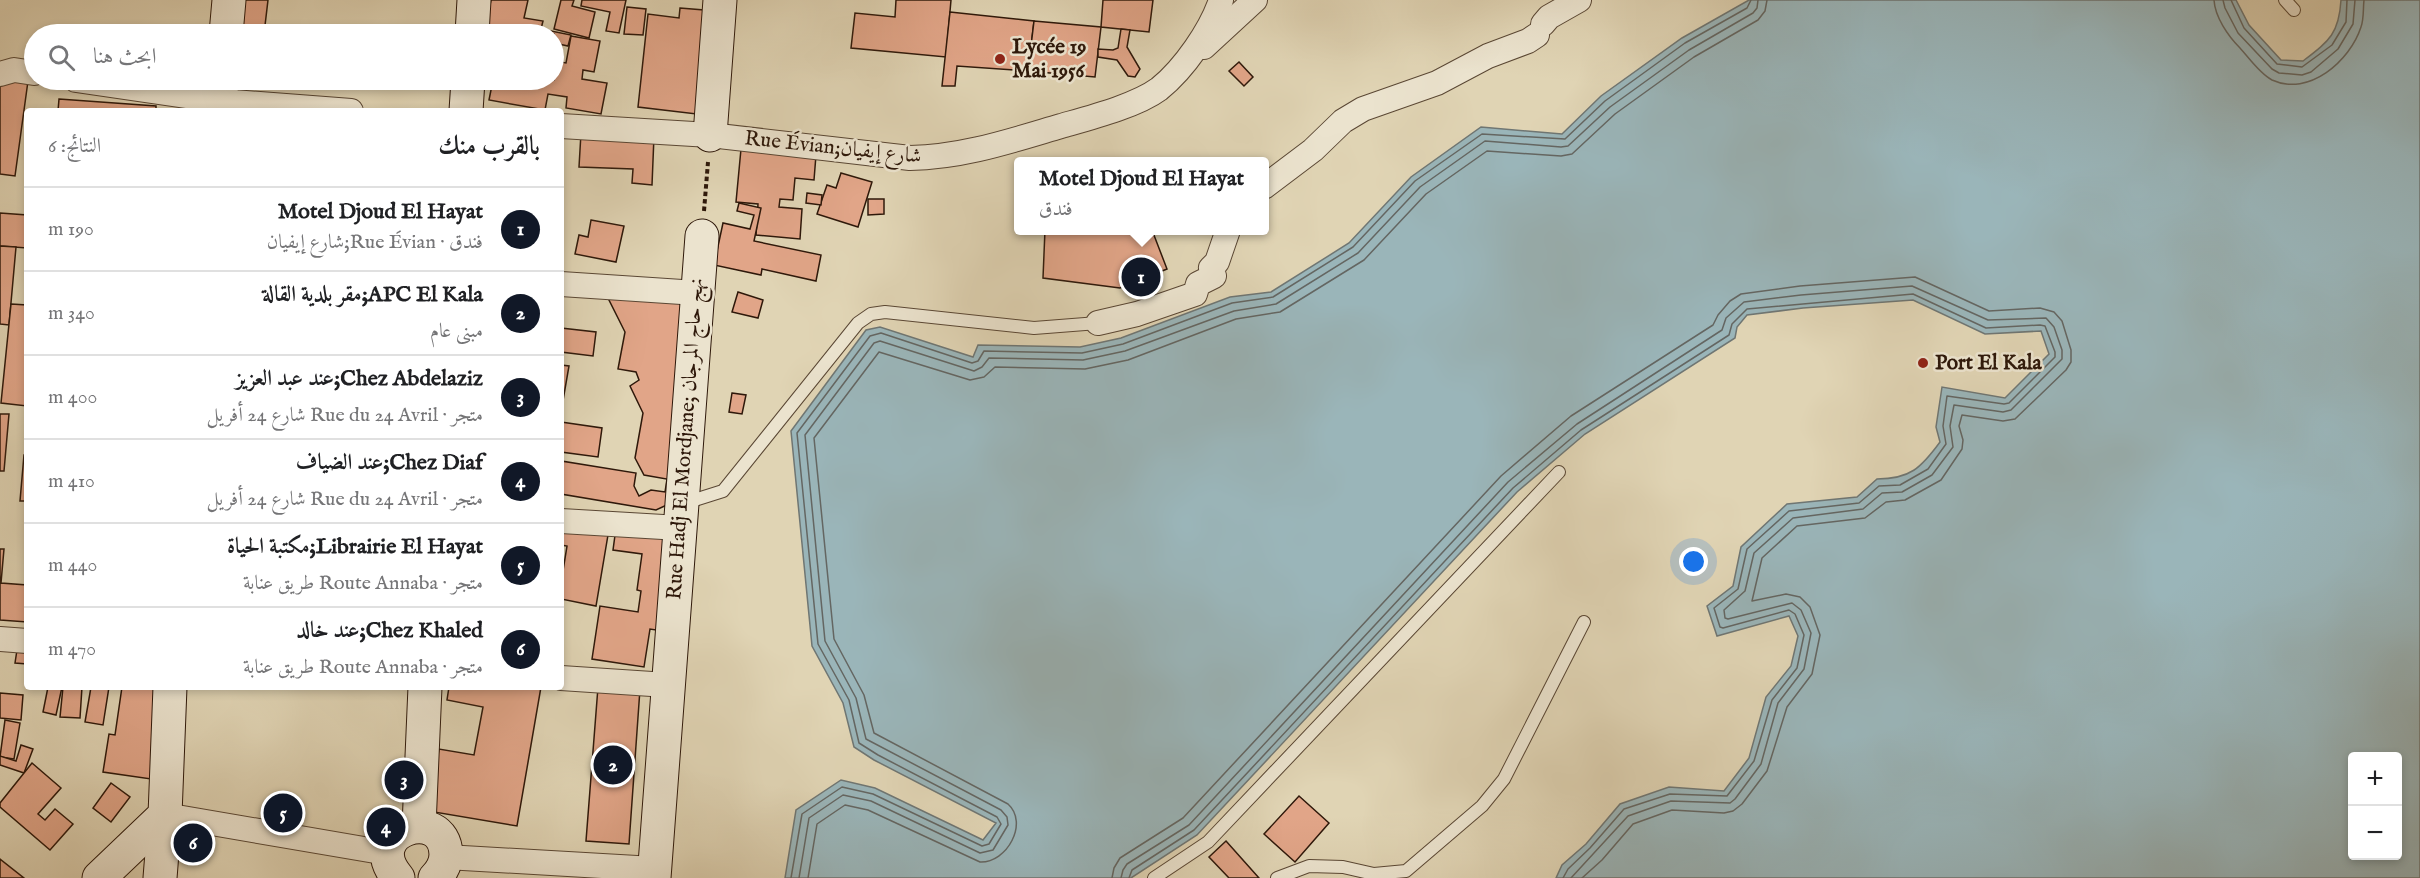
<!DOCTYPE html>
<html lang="ar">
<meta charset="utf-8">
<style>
body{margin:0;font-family:"IM FELL English",Amiri,serif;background:#f2f2f2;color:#202124;direction:rtl}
.controls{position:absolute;right:18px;bottom:18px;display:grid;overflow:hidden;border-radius:6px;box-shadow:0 3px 9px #0003}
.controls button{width:54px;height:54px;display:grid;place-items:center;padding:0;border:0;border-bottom:2px solid #e0e0e0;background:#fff;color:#202124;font:30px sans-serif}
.you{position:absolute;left:1694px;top:562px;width:21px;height:21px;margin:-15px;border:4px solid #fff;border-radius:50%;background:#1a73e8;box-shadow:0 0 0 9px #1a73e833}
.badge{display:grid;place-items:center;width:39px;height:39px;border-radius:50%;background:#111827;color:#fff;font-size:20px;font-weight:700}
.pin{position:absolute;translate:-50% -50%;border:3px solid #fff;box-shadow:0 2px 6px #0006}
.popup{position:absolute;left:1014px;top:157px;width:255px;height:78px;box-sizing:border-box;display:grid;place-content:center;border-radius:6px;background:#fff;filter:drop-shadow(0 2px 4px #0005);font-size:20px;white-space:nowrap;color:#757577}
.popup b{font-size:22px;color:#202124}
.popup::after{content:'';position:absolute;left:50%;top:100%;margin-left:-12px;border:12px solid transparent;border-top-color:#fff}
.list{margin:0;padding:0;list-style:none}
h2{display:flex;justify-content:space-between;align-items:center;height:78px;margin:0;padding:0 24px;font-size:26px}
h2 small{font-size:20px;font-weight:400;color:#757577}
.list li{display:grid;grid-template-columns:39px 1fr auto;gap:18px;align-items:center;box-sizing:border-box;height:84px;padding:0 24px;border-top:2px solid #e0e0e0}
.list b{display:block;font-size:22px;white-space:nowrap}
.list p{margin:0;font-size:20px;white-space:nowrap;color:#757577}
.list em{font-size:20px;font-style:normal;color:#757577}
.icon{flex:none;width:33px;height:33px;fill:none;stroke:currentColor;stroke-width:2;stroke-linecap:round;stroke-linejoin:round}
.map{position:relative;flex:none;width:2420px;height:878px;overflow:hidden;direction:ltr}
.search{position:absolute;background:#fff;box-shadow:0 3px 9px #0003;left:24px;top:24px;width:540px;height:66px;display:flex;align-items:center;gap:15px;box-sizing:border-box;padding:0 21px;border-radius:33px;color:#757577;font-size:22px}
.panel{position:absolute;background:#fff;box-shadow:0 3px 9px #0003;left:24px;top:108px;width:540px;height:582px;border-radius:6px;direction:rtl}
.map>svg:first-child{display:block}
.water{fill:#9ab5b9;stroke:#6f7673;stroke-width:1.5;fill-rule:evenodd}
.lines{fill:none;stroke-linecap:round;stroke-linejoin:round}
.shore{stroke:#646662;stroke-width:1.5}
.building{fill:#e1a588;stroke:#2e180a;stroke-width:1.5}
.lane-casing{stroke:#5a4734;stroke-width:14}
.street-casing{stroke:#5a4734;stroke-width:26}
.secondary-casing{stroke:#2e180a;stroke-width:35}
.path{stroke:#2e180a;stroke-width:4;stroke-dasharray:4.5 3;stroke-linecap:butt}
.lane{stroke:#ebe3ce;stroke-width:12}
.street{stroke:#ebe3ce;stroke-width:24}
.secondary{stroke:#ebe3ce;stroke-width:33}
.poi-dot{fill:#8f2418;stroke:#ebe3ce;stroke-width:2}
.labels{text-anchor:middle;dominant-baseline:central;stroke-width:5;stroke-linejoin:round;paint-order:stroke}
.poi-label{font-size:21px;font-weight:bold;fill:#2e180a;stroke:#ebe3ce;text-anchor:start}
.street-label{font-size:21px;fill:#2e180a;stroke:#ebe3ce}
</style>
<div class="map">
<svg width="2420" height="878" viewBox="0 0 2420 878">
<rect width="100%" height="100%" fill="#e0d4b4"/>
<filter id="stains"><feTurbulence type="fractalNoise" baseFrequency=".00333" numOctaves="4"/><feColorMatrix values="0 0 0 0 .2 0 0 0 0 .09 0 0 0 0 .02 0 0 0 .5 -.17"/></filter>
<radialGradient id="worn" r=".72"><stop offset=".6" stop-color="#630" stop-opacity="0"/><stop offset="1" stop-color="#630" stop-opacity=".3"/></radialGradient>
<path class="water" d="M1749,0h487l13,25 32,35 22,1c26,-20 36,-27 38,-61h79v878h-864l6,-13 24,-21 34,-40 49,-17 55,4 25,-33 17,-61 25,-31 7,-30 -9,-20 -72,20 -10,-30 26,-20 8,-39 46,-43 70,-7 20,-18c33,0 44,-11 63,-37l-4,-15 6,-40 63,11 44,-44 -8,-23 -56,3 -72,-34 -110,8 -56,7 -10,12 -2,11 -150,96 -68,58 -320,343 -66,43h-346l11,-68 45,-30 34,8 108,52 13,-17 -122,-63 -20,-13 -11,-44 -31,-57 -21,-215 75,-101 14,-3 93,30 5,-12 102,2 41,-9 109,-41 41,-5 78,-49 62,-66 70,-50 81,7 39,-38 81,-58zM2352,756h46v100h-46z"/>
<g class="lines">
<g class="shore">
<path d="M2214,0c1,17 14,36 26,48 9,10 20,26 32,32 37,17 78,-19 89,-53 3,-8 2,-18 3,-27"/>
<polyline points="2223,0 2225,8 2238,33 2272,69 2279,73 2302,75 2311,72 2338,49 2353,24 2355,0"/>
<polyline points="2231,0 2244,28 2277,64 2302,67 2332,45 2346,22 2347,0"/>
<polyline points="791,878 802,814 842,787 873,794 982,846 989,844 1001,824 997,817 878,755 859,743 849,700 818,644 797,433 870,336 881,333 972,363 978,361 984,351 1082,353 1123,344 1232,303 1273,297 1353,247 1415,181 1482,134 1565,139 1605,101 1685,43 1747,8 1751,0"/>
<polyline points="799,878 809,818 843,795 871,801 980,853 993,850 1008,825 1007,817 1001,810 866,739 856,698 825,641 805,435 874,343 880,341 974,371 982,367 989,358 1083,360 1125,351 1234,311 1276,304 1358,253 1420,187 1485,141 1561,147 1568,146 1610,107 1689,50 1753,13 1757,8 1758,0"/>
<path d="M808,878l9,-54 28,-19 23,5 112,52c27,1 49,-39 28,-58l-134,-71 -10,-38 -30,-56 -20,-201 65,-86 91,28 14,-3 11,-10 90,2 43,-9 108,-41 44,-7 84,-52 62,-66 61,-43 74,5 11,-2 43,-40 79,-57 64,-37 7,-9 2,-11"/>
<polyline points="1112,878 1114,868 1120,858 1183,818 1501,476 1571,416 1713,325 1718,315 1730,301 1741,294 1800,286 1915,277 1989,311 2040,308 2054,312 2062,321 2071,350 2071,362 2066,370 2015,419 2003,421 1962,415 1959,426 1963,440 1962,449 1941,480 1905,500 1886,502 1865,518 1797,526 1762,558 1752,601 1786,594 1800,597 1810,607 1820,635 1812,674 1787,707 1767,771 1742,804 1733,811 1724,813 1672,810 1633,824 1602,860 1582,878"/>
<polyline points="1121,878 1123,870 1127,864 1189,825 1508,482 1577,424 1722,330 1726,318 1744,302 1801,295 1912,286 1988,320 2046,318 2054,327 2062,350 2062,359 2011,410 2003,412 1954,405 1950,426 1953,447 1932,475 1902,492 1882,493 1863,509 1793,518 1754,553 1745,591 1724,610 1725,618 1728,619 1792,603 1801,610 1811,633 1804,669 1778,703 1761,764 1735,799 1730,803 1671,801 1628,816 1571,878"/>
<polyline points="1129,878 1132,870 1194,830 1513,488 1581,430 1729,335 1732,324 1747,309 1913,294 1986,328 2040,325 2045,326 2055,352 2055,357 2009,403 2004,404 1947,396 1943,426 1946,444 1928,469 1900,485 1879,486 1859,503 1789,511 1747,549 1738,589 1714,608 1720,627 1723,628 1789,610 1795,614 1804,635 1797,668 1772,700 1754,761 1727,796 1670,794 1624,809 1590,848 1568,869 1563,878"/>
</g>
</g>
<g class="building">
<polygon points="245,0 268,0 264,34 241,34"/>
<polygon points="491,0 528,0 524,18 543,21 541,29 571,35 568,46 554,43 554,34 513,34 485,29"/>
<polygon points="561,0 574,0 572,6 595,12 589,38 554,29"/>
<polygon points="582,0 626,0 619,33 606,31 610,12 581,6"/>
<polygon points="896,0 951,0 946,57 851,48 855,13 895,17"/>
<polygon points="1103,0 1153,0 1149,32 1101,27"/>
<polygon points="627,7 646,9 643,35 624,34"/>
<polygon points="680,8 716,11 705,115 638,107 648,14 679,18"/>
<polygon points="950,12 1034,21 1028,71 957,66 955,86 942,86"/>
<polygon points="1034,21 1101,27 1095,77 1028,71"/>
<polygon points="1121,29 1130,30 1127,47 1140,69 1135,77 1128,76 1117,60 1098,57 1098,49 1113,50 1118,48"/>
<polygon points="571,36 600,41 594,72 583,70 582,79 607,83 601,114 566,108 567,97 548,94 545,110 489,100 493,80 554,80 554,61 566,63"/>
<polygon points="1239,62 1253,77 1244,86 1229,71"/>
<polygon points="28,81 15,176 0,174 0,83"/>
<polygon points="59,99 156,106 156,111 58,111"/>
<polygon points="581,133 654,136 652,185 632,183 633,169 579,167"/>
<polygon points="741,149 816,155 814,180 795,178 793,200 780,199 779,207 802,209 800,239 756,235 758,204 736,202"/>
<polygon points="841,173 872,182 858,227 817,214 827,185 836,188"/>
<polygon points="807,193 822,195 821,205 806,203"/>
<polygon points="868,199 884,199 884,214 868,215"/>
<polygon points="739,203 761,208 754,241 821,255 816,281 762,269 761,275 714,265 723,223 750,229 754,215 737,211"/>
<polygon points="0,213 27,215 27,248 0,246"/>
<polygon points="591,220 624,226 616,262 575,254 579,235 588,237"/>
<polygon points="1045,230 1152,230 1167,269 1120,288 1043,278"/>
<polygon points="0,246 16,247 9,325 0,324"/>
<polygon points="738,292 763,300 758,318 732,312"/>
<polygon points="607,296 707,305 669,504 656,510 561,494 561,461 636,473 634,486 639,496 651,490 665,492 667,479 644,475 635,458 643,413 630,386 639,380 636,372 618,369 625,332"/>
<polygon points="11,304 27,305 27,406 1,403"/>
<polygon points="561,328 596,332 593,356 561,352"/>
<polygon points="561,365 569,366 561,412"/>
<polygon points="732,393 746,395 742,414 729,412"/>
<polygon points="0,414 9,414 4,471 0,471"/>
<polygon points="561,422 602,428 598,457 561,452"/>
<polygon points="24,455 27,455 27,501 20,501"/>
<polygon points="561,524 609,529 596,606 561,599 561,583 567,546 561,545"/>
<polygon points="616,528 683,538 669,632 650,629 644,667 592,659 600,606 638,612 641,591 637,590 642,554 613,550"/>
<polygon points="0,549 4,549 1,583 27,585 27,622 0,620"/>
<polygon points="19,637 27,638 27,664 15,663"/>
<polygon points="48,687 62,687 56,715 43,712"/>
<polygon points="63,687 82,687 80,718 60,717"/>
<polygon points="91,687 109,687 103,725 85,722"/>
<polygon points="122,687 165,687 151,779 103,772 109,734 115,735"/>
<polygon points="449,687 541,687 517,826 428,811 439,749 474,755 483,707 447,700"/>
<polygon points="598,687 640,689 629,844 586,841"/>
<polygon points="0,693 23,695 21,720 0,718"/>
<polygon points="5,720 20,723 14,759 0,757"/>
<polygon points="21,745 33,749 24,773 0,765 0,756 16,761"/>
<polygon points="32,763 61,788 38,814 45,820 55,809 73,824 50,850 0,807 0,803"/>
<polygon points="111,783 130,797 111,822 93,808"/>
<polygon points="1299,796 1329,823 1295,862 1264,834"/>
<polygon points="1226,841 1259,878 1229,878 1209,857"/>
<polygon points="0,859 24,878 0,878"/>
</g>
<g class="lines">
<g class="lane-casing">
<g id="lane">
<polyline points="2285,0 2294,10"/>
<polyline points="685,503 723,491 858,323 871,314 885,312 1034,328 1098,323"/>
<polyline points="1154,878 1208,842 1559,472"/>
<polyline points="1277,878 1309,866 1343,867 1374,874 1406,871 1482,806 1504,779 1584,622"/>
</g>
</g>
<g class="street-casing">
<g id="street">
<polyline points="1543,24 1549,17 1579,0"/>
<polyline points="1204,47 1255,0"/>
<polyline points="0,74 14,70 34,73"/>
<polyline points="76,80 220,101 351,111"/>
<path d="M561,126l149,9 200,23c53,-1 100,-17 151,-32 28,-8 75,-20 98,-37 25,-20 52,-59 62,-89"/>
<polyline points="1264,187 1313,150 1343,121 1363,109 1437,83 1488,56 1528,41 1537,35"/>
<polyline points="561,284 697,293"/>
<polyline points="1098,323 1137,314 1195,294 1198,284 1214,276 1211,268 1217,262 1228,230"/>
<polyline points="561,521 680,528"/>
<polyline points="0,639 27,641"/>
<polyline points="561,678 667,685"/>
<polyline points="165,815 387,853"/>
<polyline points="446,857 654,869"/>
</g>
</g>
<g class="secondary-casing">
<g id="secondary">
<polyline points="226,34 229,0"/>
<polyline points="472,34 474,0"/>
<polyline points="219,111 222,80"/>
<polyline points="466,111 468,80"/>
<polyline points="710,135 720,0"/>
<polyline points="419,826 425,687"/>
<polyline points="99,878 165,815 170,687"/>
<polyline points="160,878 165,815"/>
<path d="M398,878c-40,-47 46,-75 48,-24 0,10 -4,17 -11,24"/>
<polyline points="654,878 702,236"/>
</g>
</g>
<polyline class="path" points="704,211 708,162"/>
<use href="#lane" class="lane"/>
<use href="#street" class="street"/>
<use href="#secondary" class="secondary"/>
</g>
<g class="poi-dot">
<circle cx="1000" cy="59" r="6"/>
<circle cx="1923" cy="363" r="6"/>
</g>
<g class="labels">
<g class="poi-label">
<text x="1012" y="47">Lycée 19<tspan x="1012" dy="24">Mai 1956</tspan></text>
<text x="1935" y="363">Port El Kala</text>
</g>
<g class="street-label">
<text transform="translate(833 148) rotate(6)">Rue Évian;شارع إيفيان</text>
<text transform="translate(686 439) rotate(-86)">Rue Hadj El Mordjane; نهج حاج المرجان</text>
</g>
</g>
<rect width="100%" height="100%" filter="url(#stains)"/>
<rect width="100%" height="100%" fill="url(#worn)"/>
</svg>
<div class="controls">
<button>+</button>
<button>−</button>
</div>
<div class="you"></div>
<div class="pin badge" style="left:1141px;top:277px">1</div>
<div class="popup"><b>Motel Djoud El Hayat</b>فندق</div>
<div class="pin badge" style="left:613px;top:765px">2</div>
<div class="pin badge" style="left:404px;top:780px">3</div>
<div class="pin badge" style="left:386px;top:827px">4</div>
<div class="pin badge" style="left:283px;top:813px">5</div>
<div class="pin badge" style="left:193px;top:843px">6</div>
<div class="search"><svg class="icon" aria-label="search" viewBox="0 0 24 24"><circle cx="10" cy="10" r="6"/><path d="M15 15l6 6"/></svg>ابحث هنا</div>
<section class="panel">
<h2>بالقرب منك<small>النتائج: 6</small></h2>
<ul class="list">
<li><span class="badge">1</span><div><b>Motel Djoud El Hayat</b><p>فندق · Rue Évian;شارع إيفيان</p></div><em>190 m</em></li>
<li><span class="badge">2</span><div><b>APC El Kala;مقر بلدية القالة</b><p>مبنى عام</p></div><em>340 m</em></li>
<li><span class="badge">3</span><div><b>Chez Abdelaziz;عند عبد العزيز</b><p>متجر · Rue du 24 Avril شارع 24 أفريل</p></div><em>400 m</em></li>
<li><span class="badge">4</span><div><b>Chez Diaf;عند الضياف</b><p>متجر · Rue du 24 Avril شارع 24 أفريل</p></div><em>410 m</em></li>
<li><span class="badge">5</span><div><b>Librairie El Hayat;مكتبة الحياة</b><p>متجر · Route Annaba طريق عنابة</p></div><em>440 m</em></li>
<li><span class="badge">6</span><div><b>Chez Khaled;عند خالد</b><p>متجر · Route Annaba طريق عنابة</p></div><em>470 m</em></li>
</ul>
</section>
</div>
